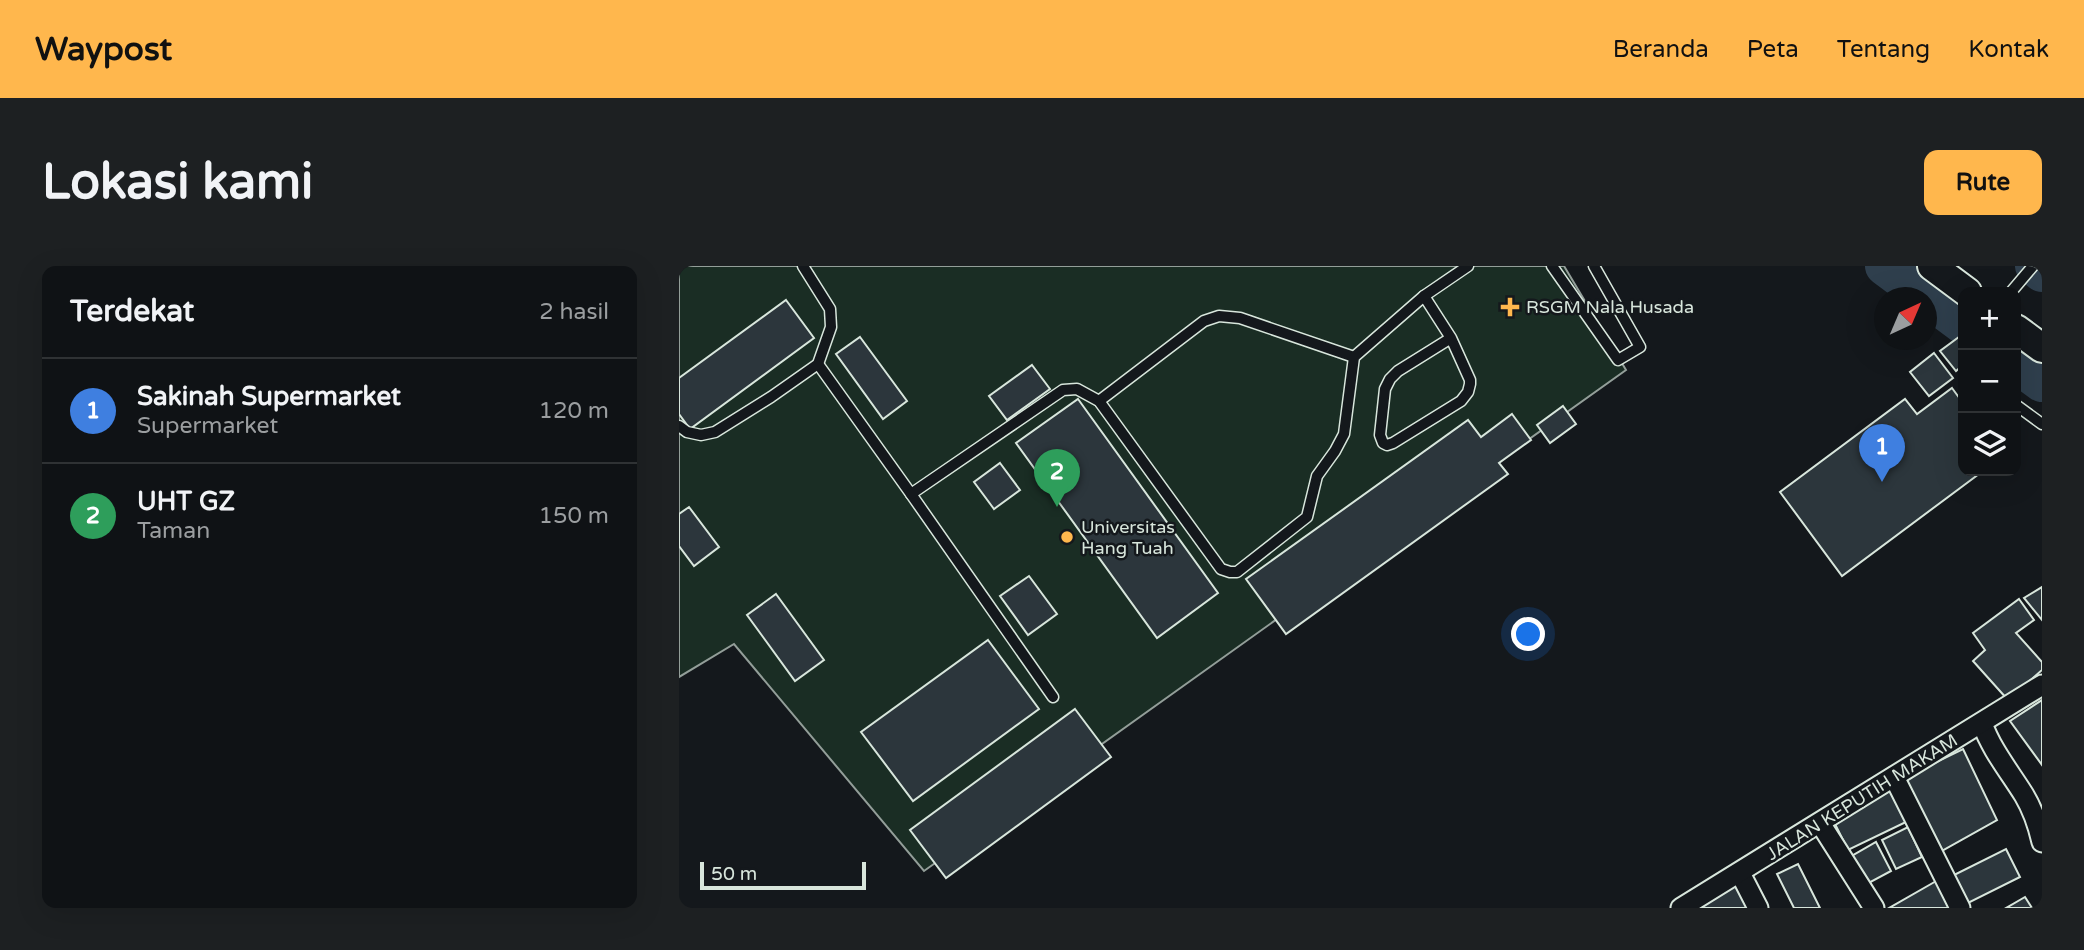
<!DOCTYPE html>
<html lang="id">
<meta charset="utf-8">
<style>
body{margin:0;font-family:"Varela Round",sans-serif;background:#1d2022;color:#f1f3f6}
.controls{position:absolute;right:21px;top:21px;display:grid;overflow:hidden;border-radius:14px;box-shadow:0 7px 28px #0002}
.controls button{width:63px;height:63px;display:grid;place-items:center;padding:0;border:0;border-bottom:2px solid #2f3234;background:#0f1215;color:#f1f3f6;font:35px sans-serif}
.compass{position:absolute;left:1195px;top:21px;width:63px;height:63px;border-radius:50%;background:#0f1215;box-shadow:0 7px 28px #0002;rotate:44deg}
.scale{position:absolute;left:21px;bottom:18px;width:166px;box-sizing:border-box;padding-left:7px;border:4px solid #d8e6dc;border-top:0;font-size:19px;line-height:24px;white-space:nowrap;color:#d8e6dc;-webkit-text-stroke:5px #14181c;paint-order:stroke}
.you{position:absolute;left:850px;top:369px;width:24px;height:24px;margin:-18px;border:5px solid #fff;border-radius:50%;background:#1a73e8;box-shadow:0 0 0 10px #1a73e833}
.badge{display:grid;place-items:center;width:46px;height:46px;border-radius:50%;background:#ffb74d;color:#fff;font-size:23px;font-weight:700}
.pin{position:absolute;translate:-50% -58px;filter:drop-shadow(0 2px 4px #0008)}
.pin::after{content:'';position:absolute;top:37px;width:24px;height:21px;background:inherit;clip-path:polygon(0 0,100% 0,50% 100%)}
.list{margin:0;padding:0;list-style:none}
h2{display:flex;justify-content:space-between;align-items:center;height:91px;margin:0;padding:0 28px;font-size:30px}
h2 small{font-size:23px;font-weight:400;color:#9b9ea0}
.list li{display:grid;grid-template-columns:46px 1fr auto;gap:21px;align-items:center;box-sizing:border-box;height:105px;padding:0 28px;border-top:2px solid #2f3234}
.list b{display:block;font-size:26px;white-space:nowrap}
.list p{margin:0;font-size:23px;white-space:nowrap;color:#9b9ea0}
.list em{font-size:23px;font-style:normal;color:#9b9ea0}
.icon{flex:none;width:38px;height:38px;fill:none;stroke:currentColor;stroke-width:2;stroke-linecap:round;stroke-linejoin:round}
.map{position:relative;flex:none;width:1363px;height:642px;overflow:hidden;border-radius:14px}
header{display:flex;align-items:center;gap:42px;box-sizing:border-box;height:98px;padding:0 35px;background:#ffb74d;color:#111}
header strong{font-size:33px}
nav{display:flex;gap:38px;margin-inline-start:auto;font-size:24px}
.intro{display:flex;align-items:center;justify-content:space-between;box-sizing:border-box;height:168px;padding:0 42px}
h1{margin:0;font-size:49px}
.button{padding:18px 32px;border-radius:14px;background:#ffb74d;color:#111;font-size:24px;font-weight:700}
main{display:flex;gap:42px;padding:0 42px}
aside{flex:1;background:#0f1215;border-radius:14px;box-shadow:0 7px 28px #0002}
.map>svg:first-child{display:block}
.green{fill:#1a2d24;stroke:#939e99;stroke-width:2}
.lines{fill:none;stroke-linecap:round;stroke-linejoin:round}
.river{stroke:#2f3f4d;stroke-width:40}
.building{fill:#2c363c;stroke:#d8e6dc;stroke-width:2}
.service-casing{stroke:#d8e6dc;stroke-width:13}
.minor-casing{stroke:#d8e6dc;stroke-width:23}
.secondary-casing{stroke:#d8e6dc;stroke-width:32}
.service{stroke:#14181c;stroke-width:10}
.minor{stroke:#14181c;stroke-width:19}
.secondary{stroke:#14181c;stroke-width:28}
.poi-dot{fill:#ffb74d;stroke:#14181c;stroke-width:2.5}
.labels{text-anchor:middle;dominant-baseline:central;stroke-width:5;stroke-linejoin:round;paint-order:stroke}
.poi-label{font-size:18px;fill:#d8e6dc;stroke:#14181c;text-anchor:start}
.street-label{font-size:18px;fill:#d8e6dc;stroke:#14181c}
</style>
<header>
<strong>Waypost</strong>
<nav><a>Beranda</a><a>Peta</a><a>Tentang</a><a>Kontak</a></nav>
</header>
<div class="intro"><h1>Lokasi kami</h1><a class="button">Rute</a></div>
<main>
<aside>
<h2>Terdekat<small>2 hasil</small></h2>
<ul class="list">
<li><span class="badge" style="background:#3f7fe0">1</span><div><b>Sakinah Supermarket</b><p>Supermarket</p></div><em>120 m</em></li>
<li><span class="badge" style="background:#2e9e5b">2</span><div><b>UHT GZ</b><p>Taman</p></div><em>150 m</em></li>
</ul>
</aside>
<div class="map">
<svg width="1363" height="642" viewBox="0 0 1363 642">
<rect width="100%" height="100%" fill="#14181c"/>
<polygon class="green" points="0,0 885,0 947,104 245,605 55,378 0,411"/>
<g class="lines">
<g class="river">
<polyline points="1206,0 1284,58"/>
<polyline points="1356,0 1363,6"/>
<polyline points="1337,97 1363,116"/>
</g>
</g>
<g class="building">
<polygon points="107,34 135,72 11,163 0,148 0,112"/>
<polygon points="1284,68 1284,99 1277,105 1261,85"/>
<polygon points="181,71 228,135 204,153 157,88"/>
<polygon points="1255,87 1274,112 1250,130 1231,106"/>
<polygon points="353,99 371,123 328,154 310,130"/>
<polygon points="1273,122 1284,137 1284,205 1304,205 1163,310 1101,226 1226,133 1238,148"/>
<polygon points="399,133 539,327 478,372 337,177"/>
<polygon points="884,140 897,158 871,177 858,159"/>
<polygon points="833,148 852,174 820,197 829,208 607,368 567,313 789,154 802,171"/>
<polygon points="321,197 341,224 315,243 295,216"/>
<polygon points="10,241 40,281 15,300 0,280 0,248"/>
<polygon points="350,310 378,348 349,369 321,330"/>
<polygon points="1363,321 1363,354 1345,332"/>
<polygon points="97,328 145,394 116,415 68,349"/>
<polygon points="1340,333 1355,354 1337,367 1363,396 1363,404 1329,434 1294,395 1306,384 1294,367"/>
<polygon points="309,374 360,443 234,535 182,466"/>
<polygon points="1363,434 1363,499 1331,455"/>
<polygon points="396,443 432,491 267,612 231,564"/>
<polygon points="1284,483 1318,554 1259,587 1223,513"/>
<polygon points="1211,524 1227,556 1169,584 1153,552"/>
<polygon points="1229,561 1243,591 1217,603 1203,574"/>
<polygon points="1197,576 1212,605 1186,619 1171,591"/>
<polygon points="1327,583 1341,611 1285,639 1271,611"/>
<polygon points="1119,598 1141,642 1115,642 1098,608"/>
<polygon points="1058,613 1074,642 1017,642"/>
<polygon points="1259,614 1276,642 1210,642"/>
<polygon points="1346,631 1353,642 1327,642"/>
</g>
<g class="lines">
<g class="service-casing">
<g id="service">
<polyline points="873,0 939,94 961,81 915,0"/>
<polyline points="1332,26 1354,0"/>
<polyline points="745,30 772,72 791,114 791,118 789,126 782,135 714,177 708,179 704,177 701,169 706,123 711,113 719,105 772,72"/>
<polyline points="139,98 232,228 374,431"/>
<polyline points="420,135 525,55 540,50 561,52 675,91"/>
<polyline points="1337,139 1363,158"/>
<polyline points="0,160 8,166 22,169 36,166 92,131 139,98 152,61 151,43 124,0"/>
<polyline points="232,228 384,124 398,123 420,135 542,303 551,306 558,306 628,251 638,210 656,185 665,168 675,91 745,30 789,0"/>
</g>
</g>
<g class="minor-casing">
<g id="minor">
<path d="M1303,457c9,26 27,48 42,72 9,15 14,30 18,47"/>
<polyline points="1215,511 1281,642"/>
<polyline points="1141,557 1195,642"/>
<polyline points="1061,607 1079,642"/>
<polyline points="1002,642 1363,419"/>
</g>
</g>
<g class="secondary-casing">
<g id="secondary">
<polyline points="1253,0 1288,26"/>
<polyline points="1337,63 1363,82"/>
</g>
</g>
<use href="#service" class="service"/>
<use href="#minor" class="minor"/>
<use href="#secondary" class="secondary"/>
</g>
<g class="poi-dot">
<path d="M827.5 30.5h7v7h7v7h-7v7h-7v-7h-7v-7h7z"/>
<circle cx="388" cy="271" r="7"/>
</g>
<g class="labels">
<g class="poi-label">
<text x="847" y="41">RSGM Nala Husada</text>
<text x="402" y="261">Universitas<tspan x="402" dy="21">Hang Tuah</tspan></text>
</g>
<g class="street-label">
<text transform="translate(1183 531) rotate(-32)">JALAN KEPUTIH MAKAM</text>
</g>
</g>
</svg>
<div class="controls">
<button>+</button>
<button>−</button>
<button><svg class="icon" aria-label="layers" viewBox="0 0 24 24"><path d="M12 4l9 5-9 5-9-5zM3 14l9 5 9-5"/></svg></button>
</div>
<svg class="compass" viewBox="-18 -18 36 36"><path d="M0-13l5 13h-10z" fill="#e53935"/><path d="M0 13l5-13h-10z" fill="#9b9ea0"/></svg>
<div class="scale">50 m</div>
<div class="you"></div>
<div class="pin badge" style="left:1203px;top:216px;background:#3f7fe0">1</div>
<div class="pin badge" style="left:378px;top:241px;background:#2e9e5b">2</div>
</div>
</main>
